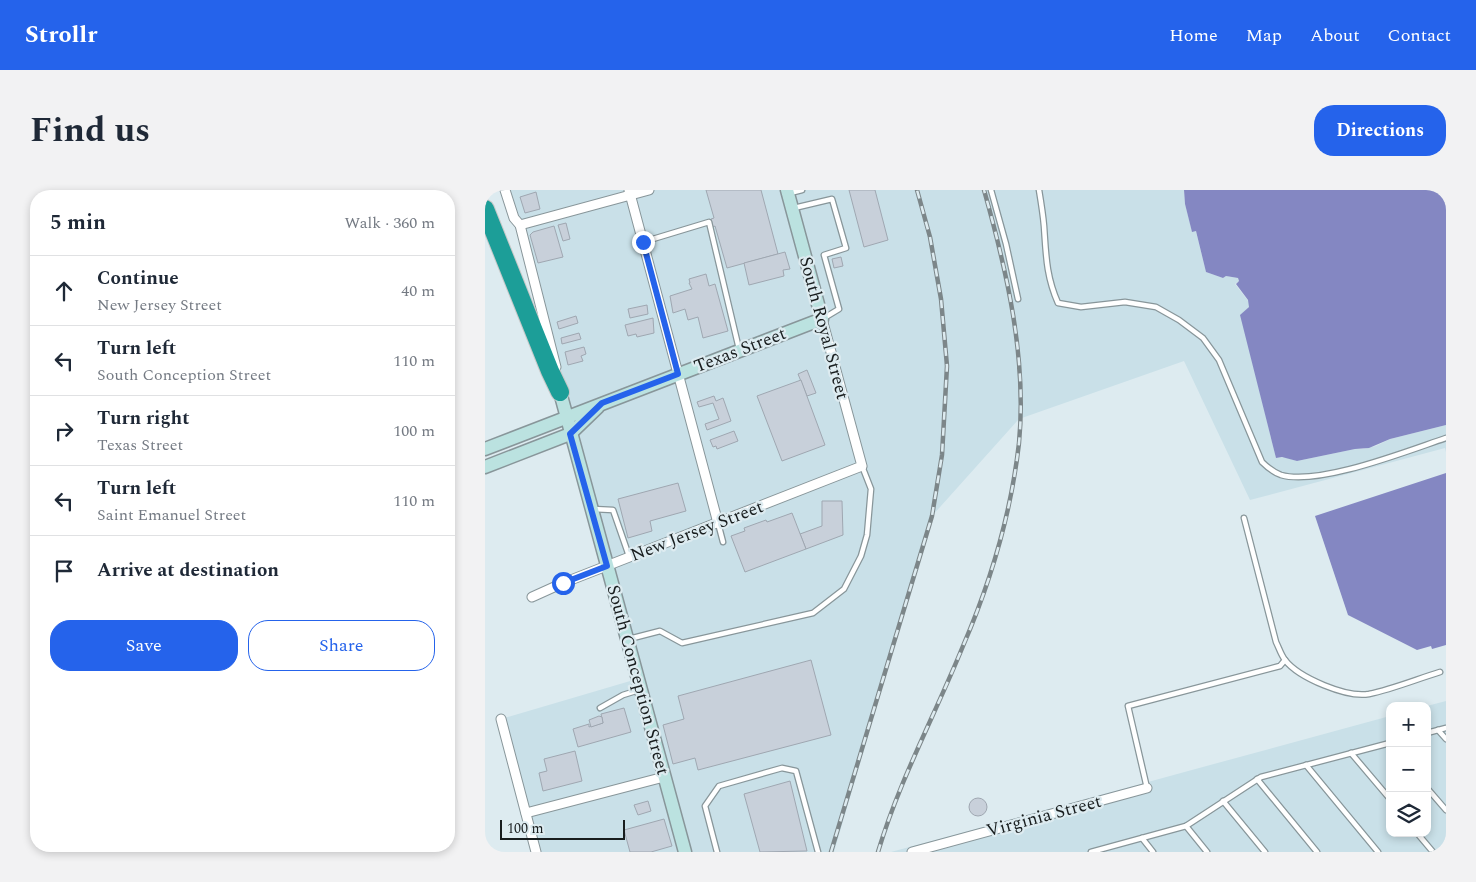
<!DOCTYPE html>
<meta charset="utf-8">
<style>
body{margin:0;font-family:Spectral,serif;background:#f2f2f3;color:#1f2937}
.controls{position:absolute;right:15px;bottom:15px;display:grid;overflow:hidden;border-radius:10px;box-shadow:0 2px 8px #0003}
.controls button{width:45px;height:45px;display:grid;place-items:center;padding:0;border:0;border-bottom:1px solid #e0e1e3;background:#fff;color:#1f2937;font:25px sans-serif}
.scale{position:absolute;left:15px;bottom:12px;width:125px;box-sizing:border-box;padding-left:5px;border:2px solid #181d1e;border-top:0;font-size:14px;line-height:18px;white-space:nowrap;color:#181d1e;-webkit-text-stroke:4px #ddebf0;paint-order:stroke}
.stop{position:absolute;width:15px;height:15px;margin:-11px;border:4px solid #2563eb;border-radius:50%;background:#fff}
.stop.end{background:#2563eb;border-color:#fff;box-shadow:0 1px 5px #0008}
.list{margin:0;padding:0;list-style:none}
h2{display:flex;justify-content:space-between;align-items:center;height:65px;margin:0;padding:0 20px;font-size:21px}
h2 small{font-size:16px;font-weight:400;color:#747a83}
.list li{display:grid;grid-template-columns:32px 1fr auto;gap:15px;align-items:center;box-sizing:border-box;height:70px;padding:0 20px;border-top:1px solid #e0e1e3}
.list b{display:block;font-size:19px;white-space:nowrap}
.list p{margin:0;font-size:16px;white-space:nowrap;color:#747a83}
.list em{font-size:16px;font-style:normal;color:#747a83}
.actions{display:flex;gap:10px;padding:15px 20px}
.actions a{flex:1;padding:11px 0;border:1px solid #2563eb;border-radius:20px;text-align:center;font-size:18px;color:#2563eb}
.actions .main{background:#2563eb;color:#fff}
.icon{flex:none;width:28px;height:28px;fill:none;stroke:currentColor;stroke-width:2;stroke-linecap:round;stroke-linejoin:round}
.map{position:relative;flex:none;width:961px;height:662px;overflow:hidden;border-radius:20px}
header{display:flex;align-items:center;gap:30px;box-sizing:border-box;height:70px;padding:0 25px;background:#2563eb;color:#fff}
header strong{font-size:24px}
nav{display:flex;gap:28px;margin-inline-start:auto;font-size:18px}
.intro{display:flex;align-items:center;justify-content:space-between;box-sizing:border-box;height:120px;padding:0 30px}
h1{margin:0;font-size:35px}
.button{padding:12px 22px;border-radius:20px;background:#2563eb;color:#fff;font-size:18px;font-weight:700}
main{display:flex;gap:30px;padding:0 30px}
aside{flex:1;background:#fff;border-radius:20px;box-shadow:0 2px 8px #0003}
.map>svg:first-child{display:block}
.built{fill:#c9e0e8}
.water{fill:#8487c2}
.building{fill:#c8d0da;stroke:#9fa7b1}
.lines{fill:none;stroke-linecap:round;stroke-linejoin:round}
.lane-casing{stroke:#88969a;stroke-width:7}
.street-casing{stroke:#88969a;stroke-width:11}
.secondary-casing{stroke:#88969a;stroke-width:15}
.highway-casing{stroke:#c8c9c9;stroke-width:20}
.lane{stroke:#fff;stroke-width:4.5}
.street{stroke:#fff;stroke-width:9}
.secondary{stroke:#bbe2e0;stroke-width:12}
.highway{stroke:#1c9e98;stroke-width:18}
.rail-casing{stroke:#7c8689;stroke-width:4.5}
.rail{stroke:#ddebf0;stroke-width:2.5;stroke-dasharray:8;stroke-linecap:butt}
.route{stroke:#2563eb;stroke-width:6}
.labels{text-anchor:middle;dominant-baseline:central;stroke-width:4.5;stroke-linejoin:round;paint-order:stroke}
.street-label{font-size:18px;fill:#181d1e;stroke:#ddebf0}
</style>
<header>
<strong>Strollr</strong>
<nav><a>Home</a><a>Map</a><a>About</a><a>Contact</a></nav>
</header>
<div class="intro"><h1>Find us</h1><a class="button">Directions</a></div>
<main>
<aside>
<h2>5 min<small>Walk · 360 m</small></h2>
<ul class="list">
<li><svg class="icon" aria-label="ahead" viewBox="0 0 24 24"><path d="M12 20V5M6 11l6-6 6 6"/></svg><div><b>Continue</b><p>New Jersey Street</p></div><em>40 m</em></li>
<li><svg class="icon" aria-label="left" viewBox="0 0 24 24"><path d="M17 20v-9H6M10 6l-5 5 5 5"/></svg><div><b>Turn left</b><p>South Conception Street</p></div><em>110 m</em></li>
<li><svg class="icon" aria-label="right" viewBox="0 0 24 24"><path d="M7 20v-9h11M14 6l5 5-5 5"/></svg><div><b>Turn right</b><p>Texas Street</p></div><em>100 m</em></li>
<li><svg class="icon" aria-label="left" viewBox="0 0 24 24"><path d="M17 20v-9H6M10 6l-5 5 5 5"/></svg><div><b>Turn left</b><p>Saint Emanuel Street</p></div><em>110 m</em></li>
<li><svg class="icon" aria-label="arrive" viewBox="0 0 24 24"><path d="M6 21V4h12l-3 4 3 4H6"/></svg><div><b>Arrive at destination</b></div></li>
</ul>
<div class="actions"><a class="main">Save</a><a>Share</a></div>
</aside>
<div class="map">
<svg width="961" height="662" viewBox="0 0 961 662">
<rect width="100%" height="100%" fill="#ddebf0"/>
<g class="built">
<polygon points="20,0 699,0 700,14 707,41 711,41 721,82 738,88 741,86 753,88 754,91 750,94 764,112 764,117 756,125 791,268 800,267 812,271 870,259 878,259 891,256 905,249 961,235 961,262 960,258 765,310 699,171 534,229 447,326 349,662 51,662 16,529 152,489 35,35"/>
<polygon points="961,511 961,662 406,662 905,526 905,643 942,643 942,516"/>
</g>
<g class="water">
<polygon points="699,0 961,0 961,235 905,249 884,258 870,259 812,271 797,267 791,268 755,125 764,117 763,110 751,94 754,91 753,88 741,86 738,88 721,82 711,41 707,42 700,14"/>
<polygon points="961,283 961,455 947,459 946,456 932,460 863,425 830,326"/>
</g>
<g class="building">
<polygon points="221,0 276,0 293,64 242,78 230,36 228,37 226,29 229,28"/>
<polygon points="364,0 390,0 403,50 379,57"/>
<polygon points="51,2 55,19 40,23 35,7"/>
<polygon points="81,33 85,49 78,51 73,35"/>
<polygon points="69,36 78,67 53,73 45,45 48,42"/>
<polygon points="300,62 305,79 298,80 299,86 264,95 259,73"/>
<polygon points="356,67 358,76 349,78 347,69"/>
<polygon points="221,84 224,96 230,94 243,141 218,148 213,127 203,130 200,119 188,123 185,106 207,99 204,93 205,93 204,89"/>
<polygon points="162,115 163,124 145,128 143,119"/>
<polygon points="91,126 93,133 74,139 72,132"/>
<polygon points="168,128 169,143 152,147 151,144 143,146 140,135"/>
<polygon points="94,143 96,149 77,154 76,148"/>
<polygon points="99,157 101,164 96,166 98,171 83,175 80,162"/>
<polygon points="322,180 331,203 322,206 313,184"/>
<polygon points="316,190 340,255 297,271 272,206"/>
<polygon points="229,206 231,211 238,208 246,231 222,240 220,234 234,229 228,213 214,217 212,212"/>
<polygon points="249,241 253,251 232,259 231,256 228,257 225,250"/>
<polygon points="193,293 201,321 165,331 167,341 143,348 133,309"/>
<polygon points="337,311 357,311 358,345 321,359 315,344 337,336"/>
<polygon points="307,323 321,359 260,382 246,346 260,341 259,338 281,330 282,332"/>
<polygon points="326,470 346,545 213,580 210,568 188,574 178,535 199,529 193,506"/>
<polygon points="139,518 146,542 93,557 88,539 104,534 104,537 118,533 116,524"/>
<polygon points="114,526 117,527 118,533 106,537 104,530"/>
<polygon points="90,561 97,591 58,601 54,583 62,581 59,569"/>
<polygon points="305,591 322,661 275,662 259,604"/>
<circle cx="493" cy="617" r="9"/>
<polygon points="163,611 166,621 153,625 149,615"/>
<polygon points="179,629 187,656 166,662 145,662 139,640"/>
</g>
<g class="lines">
<g class="lane-casing">
<g id="lane">
<polyline points="506,0 521,54 533,109"/>
<path d="M554,0c2,12 4,24 5,36 2,28 2,50 14,77l23,4 44,-5 31,5 23,13 24,18 16,22 43,102c6,6 11,10 19,13 38,11 126,-24 165,-37"/>
<polyline points="305,3 317,0"/>
<polyline points="309,18 347,9 361,58 339,65 354,119 339,128"/>
<polyline points="158,52 224,32 254,159"/>
<polyline points="108,319 128,320 144,366"/>
<path d="M759,328l32,124c3,6 5,13 9,18 14,18 62,38 84,34 24,-5 48,-15 71,-22"/>
<polyline points="233,333 238,352"/>
<polyline points="144,449 175,441 197,453 328,423 359,399 376,366 382,345 386,299 377,276"/>
<polyline points="115,518 138,505 154,500"/>
<polyline points="953,540 961,549"/>
<polyline points="942,543 961,538"/>
<polyline points="866,563 905,609"/>
<polyline points="821,575 893,662"/>
<polyline points="772,589 832,662"/>
<polyline points="662,598 643,516 795,476 800,470"/>
<polyline points="942,598 961,620"/>
<polyline points="738,611 780,662"/>
<polyline points="701,636 722,662"/>
<polyline points="932,643 948,662"/>
<polyline points="657,648 668,662"/>
<polyline points="232,662 220,616 234,596 297,578 311,581 333,662"/>
<polyline points="606,662 701,636 776,587 905,553"/>
</g>
</g>
<g class="street-casing">
<g id="street">
<polyline points="20,0 29,28 35,35 71,177"/>
<polyline points="144,0 233,333"/>
<polyline points="35,35 164,0"/>
<polyline points="47,407 78,393 377,276 337,129"/>
<polyline points="16,529 51,662"/>
<polyline points="41,623 179,587"/>
<polyline points="427,662 662,598"/>
</g>
</g>
<g class="secondary-casing">
<g id="secondary">
<polyline points="75,202 200,662"/>
<polyline points="0,259 337,129 302,0"/>
<polyline points="0,277 85,244 113,217"/>
</g>
</g>
<g class="highway-casing">
<polyline id="highway" points="0,19 65,181 75,202"/>
</g>
<use href="#lane" class="lane"/>
<use href="#street" class="street"/>
<use href="#secondary" class="secondary"/>
<use href="#highway" class="highway"/>
<g class="rail-casing">
<g id="rail">
<polyline points="346,662 447,326 457,265 462,176 456,109 445,47 432,0"/>
<path d="M393,662c21,-71 57,-137 85,-206 28,-65 48,-132 56,-203 8,-85 -12,-171 -35,-253"/>
</g>
</g>
<use href="#rail" class="rail"/>
</g>
<g class="lines">
<polyline class="route" points="78,393 122,376 85,244 117,213 193,184 158,52"/>
</g>
<g class="labels">
<g class="street-label">
<text transform="translate(339 138) rotate(75)">South Royal Street</text>
<text transform="translate(255 160) rotate(-21)">Texas Street</text>
<text transform="translate(212 341) rotate(-21)">New Jersey Street</text>
<text transform="translate(153 490) rotate(75)">South Conception Street</text>
<text transform="translate(559 626) rotate(-15)">Virginia Street</text>
</g>
</g>
</svg>
<div class="controls">
<button>+</button>
<button>−</button>
<button><svg class="icon" aria-label="layers" viewBox="0 0 24 24"><path d="M12 4l9 5-9 5-9-5zM3 14l9 5 9-5"/></svg></button>
</div>
<div class="scale">100 m</div>
<div class="stop" style="left:78px;top:393px"></div>
<div class="stop end" style="left:158px;top:52px"></div>
</div>
</main>
